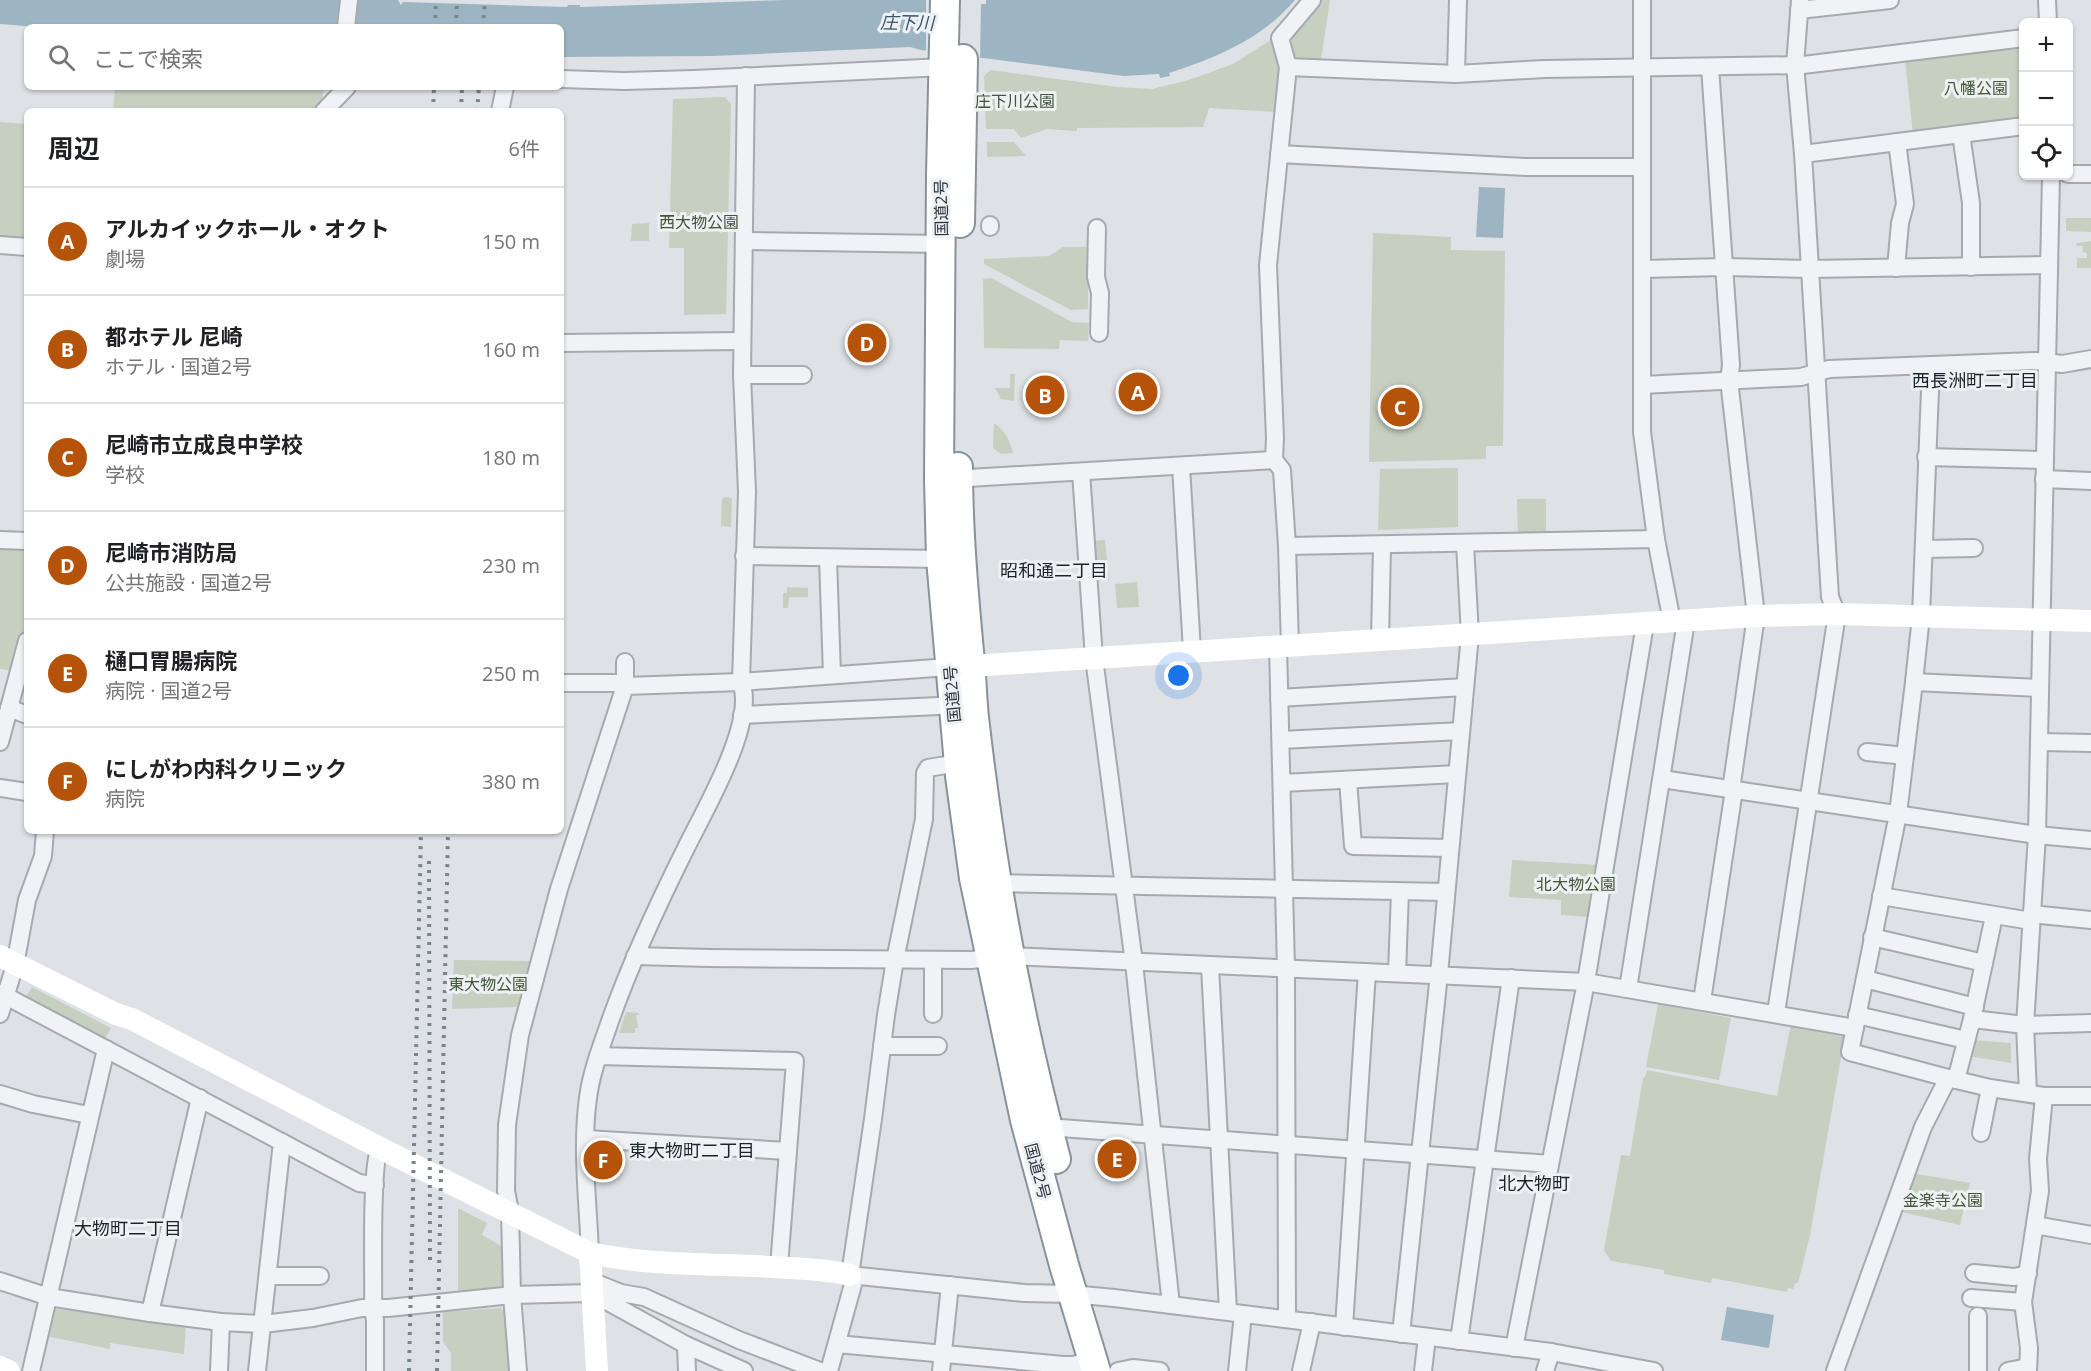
<!DOCTYPE html>
<html lang="ja">
<meta charset="utf-8">
<style>
body{margin:0;font-family:"Open Sans","Noto Sans JP",sans-serif;background:#f6f6f6;color:#202124}
.controls{position:absolute;right:18px;top:18px;display:grid;overflow:hidden;border-radius:9px;box-shadow:0 2px 4px #0004}
.controls button{width:54px;height:54px;display:grid;place-items:center;padding:0;border:0;border-bottom:2px solid #e0e0e0;background:#fff;color:#202124;font:30px sans-serif}
.you{position:absolute;left:1179px;top:676px;width:21px;height:21px;margin:-15px;border:4px solid #fff;border-radius:50%;background:#1a73e8;box-shadow:0 0 0 9px #1a73e833}
.badge{display:grid;place-items:center;width:39px;height:39px;border-radius:50%;background:#b45309;color:#fff;font-size:20px;font-weight:700}
.pin{position:absolute;translate:-50% -50%;border:3px solid #fff;box-shadow:0 2px 6px #0006}
.list{margin:0;padding:0;list-style:none}
h2{display:flex;justify-content:space-between;align-items:center;height:78px;margin:0;padding:0 24px;font-size:26px}
h2 small{font-size:20px;font-weight:400;color:#757577}
.list li{display:grid;grid-template-columns:39px 1fr auto;gap:18px;align-items:center;box-sizing:border-box;height:108px;padding:0 24px;border-top:2px solid #e0e0e0}
.list b{display:block;font-size:22px;white-space:nowrap}
.list p{margin:0;font-size:20px;white-space:nowrap;color:#757577}
.list em{font-size:20px;font-style:normal;color:#757577}
.icon{flex:none;width:33px;height:33px;fill:none;stroke:currentColor;stroke-width:2;stroke-linecap:round;stroke-linejoin:round}
.map{position:relative;flex:none;width:2091px;height:1371px;overflow:hidden}
.search{position:absolute;background:#fff;box-shadow:0 2px 4px #0004;left:24px;top:24px;width:540px;height:66px;display:flex;align-items:center;gap:15px;box-sizing:border-box;padding:0 21px;border-radius:9px;color:#757577;font-size:22px}
.panel{position:absolute;background:#fff;box-shadow:0 2px 4px #0004;left:24px;top:108px;width:540px;height:726px;border-radius:9px}
.map>svg:first-child{display:block}
.green{fill:#c6cfc0}
.water{fill:#9db5c2}
.pier{fill:#dee2e6}
.lines{fill:none;stroke-linecap:round;stroke-linejoin:round}
.street-casing{stroke:#a4aaaf;stroke-width:20}
.highway-casing{stroke:#87929a;stroke-width:32}
.street{stroke:#f0f2f5;stroke-width:16}
.secondary{stroke:#fff;stroke-width:22}
.highway{stroke:#fff;stroke-width:28}
.rail{stroke:#79848d;stroke-width:4;stroke-dasharray:3 6;stroke-linecap:butt}
.labels{text-anchor:middle;dominant-baseline:central;stroke-width:6;stroke-linejoin:round;paint-order:stroke}
.park-label{font-size:16px;fill:#425538;stroke:#edf1f4}
.street-label{font-size:16px;fill:#29323b;stroke:#edf1f4}
.water-label{font-size:18px;font-style:italic;fill:#385669;stroke:#edf1f4}
.neighbourhood-label{font-size:18px;fill:#1b232b;stroke:#edf1f4}
</style>
<div class="map">
<svg width="2091" height="1371" viewBox="0 0 2091 1371">
<rect width="100%" height="100%" fill="#dee2e6"/>
<g class="green">
<polygon points="1319,0 1330,0 1321,59 1313,64 1292,63 1288,36"/>
<polygon points="1271,40 1282,65 1277,112 1209,108 1203,127 1077,128 1077,131 1047,129 1021,138 1014,129 986,129 984,76 990,70 1117,87 1152,89 1189,80 1233,64"/>
<polygon points="2023,44 2023,120 1913,134 1905,60"/>
<polygon points="115,87 324,87 322,99 313,111 113,111"/>
<polygon points="725,97 731,104 726,314 684,315 684,248 669,248 673,99"/>
<polygon points="0,122 27,124 27,241 0,238"/>
<polygon points="987,142 1014,142 1026,156 987,157"/>
<polygon points="2066,218 2091,218 2091,232 2066,231"/>
<polygon points="649,223 649,241 631,241 632,224"/>
<polygon points="1373,233 1451,237 1451,250 1505,251 1503,446 1486,446 1486,459 1369,462"/>
<polygon points="2091,241 2091,268 2077,268 2077,258 2087,258 2087,253 2083,252 2083,246 2076,246 2077,243"/>
<polygon points="1063,247 1088,247 1088,309 1071,310 984,264 984,259 1049,256"/>
<polygon points="991,278 1072,322 1089,323 1088,341 1060,340 1059,349 984,348 983,279"/>
<polygon points="1010,374 1015,374 1014,401 1001,399 995,388 1010,388"/>
<path d="M994,423c12,9 15,16 19,30l-12,1 -8,-6z"/>
<polygon points="1458,468 1458,527 1378,530 1380,469"/>
<polygon points="724,497 732,498 731,527 721,526 722,499"/>
<polygon points="1517,499 1546,499 1546,537 1518,537"/>
<polygon points="1105,540 1109,580 1095,581 1092,541"/>
<polygon points="0,548 27,549 27,623 14,671 0,669"/>
<polygon points="1137,582 1139,607 1117,608 1115,584"/>
<polygon points="787,587 808,588 808,597 789,597 788,608 783,608 783,593 787,593"/>
<polygon points="1512,860 1600,865 1591,917 1561,915 1561,900 1509,897"/>
<polygon points="454,960 530,961 517,1007 452,1009"/>
<polygon points="32,987 111,1028 104,1040 27,1000 26,997"/>
<polygon points="1658,1004 1731,1018 1719,1080 1646,1067"/>
<polygon points="626,1012 639,1013 639,1015 636,1015 638,1028 635,1028 635,1033 619,1033"/>
<polygon points="1791,1023 1843,1032 1845,1035 1810,1235 1798,1283 1795,1283 1793,1289 1788,1288 1787,1292 1712,1278 1711,1283 1664,1274 1664,1270 1611,1261 1604,1250 1621,1155 1630,1156 1643,1078 1645,1077 1647,1070 1777,1096"/>
<polygon points="1972,1040 2011,1043 2011,1063 1968,1056"/>
<polygon points="1911,1173 1970,1183 1960,1225 1897,1211"/>
<polygon points="458,1208 487,1223 482,1235 503,1247 504,1285 501,1289 458,1292"/>
<polygon points="501,1308 505,1313 510,1371 451,1371 451,1353 443,1342 443,1312"/>
<polygon points="57,1309 186,1325 184,1354 110,1343 110,1349 46,1336 50,1314"/>
</g>
<g class="water">
<path d="M0,0h398l3,5 2,-3 164,5 1,-2h12v2l205,-7h510c-33,39 -79,58 -126,73l1,3 -10,2 -1,-4 -35,2 -203,-26 -11,-3 -196,9 -153,1v-30h-523l-38,-3z"/>
<polygon points="1479,187 1505,188 1503,238 1476,237"/>
<polygon points="1727,1307 1774,1315 1769,1348 1721,1340"/>
</g>
<polygon class="pier" points="926,0 986,0 986,4 981,4 980,59 926,54"/>
<g class="lines">
<g class="street-casing">
<g id="street">
<polyline points="1642,0 1642,432 1656,539 1672,622"/>
<polyline points="2047,0 2048,22"/>
<polyline points="1799,10 1890,0"/>
<polyline points="346,27 349,0"/>
<polyline points="1288,67 1456,74 1544,69 1803,65 2024,38"/>
<polyline points="1456,74 1458,0"/>
<polyline points="561,79 624,81 694,79 944,67"/>
<polyline points="324,111 347,87"/>
<polyline points="500,111 505,87"/>
<polyline points="1961,134 1971,203 1971,267"/>
<polyline points="1279,154 1526,167 1642,167"/>
<polyline points="1803,154 2024,126"/>
<polyline points="2068,174 2091,174"/>
<polyline points="990,227 990,225"/>
<polyline points="1097,228 1096,277 1100,293 1099,333"/>
<polyline points="745,241 942,244"/>
<polyline points="0,245 27,247"/>
<polyline points="1896,268 1900,223 1905,204 1897,142"/>
<polyline points="1642,269 1724,267 1809,269 2049,265"/>
<polyline points="561,343 742,341"/>
<polyline points="1931,365 1921,616 1914,682 1898,814 1850,1052 1948,1078"/>
<polyline points="742,375 803,375"/>
<polyline points="1642,385 1801,377 1829,369 2036,361 2062,364 2091,359"/>
<polyline points="1926,457 2045,460"/>
<polyline points="1181,466 1192,651"/>
<polyline points="1081,472 1094,658 1134,963 1171,1305"/>
<polyline points="952,479 1274,460"/>
<polyline points="2044,479 2091,481"/>
<polyline points="0,540 27,541"/>
<polyline points="1287,546 1656,539"/>
<polyline points="1924,549 1974,548"/>
<polyline points="744,556 941,559"/>
<polyline points="828,558 832,675"/>
<polyline points="1380,640 1382,546"/>
<polyline points="1278,646 1286,969 1287,1319"/>
<polyline points="1290,646 1287,546 1282,470 1274,460 1275,438 1268,265 1288,67 1280,38 1312,0"/>
<polyline points="1914,682 2040,688"/>
<polyline points="561,683 616,683 625,686 625,662"/>
<polyline points="1279,698 1465,687"/>
<polyline points="9,708 27,715"/>
<polyline points="742,715 939,706"/>
<polyline points="1281,740 1461,731"/>
<polyline points="0,742 27,641"/>
<polyline points="2039,742 2091,743"/>
<polyline points="1867,752 1905,756"/>
<polyline points="958,763 928,768 925,773 924,819 895,960 886,1015 873,1119 850,1275 1024,1293 1072,1294 1114,1298 1551,1352 1654,1371"/>
<polyline points="1662,779 2037,835 2091,840"/>
<polyline points="1348,780 1353,846 1450,848"/>
<polyline points="1282,783 1457,774"/>
<polyline points="0,788 27,792"/>
<polyline points="996,883 1446,892"/>
<polyline points="1881,896 2031,921"/>
<polyline points="2031,914 2091,920"/>
<polyline points="1872,937 1984,963 1994,916"/>
<polyline points="635,956 709,958 971,960 1010,956 1586,982 1855,1028"/>
<polyline points="1210,966 1228,1311"/>
<polyline points="1397,973 1400,892"/>
<polyline points="1865,979 1975,1007"/>
<polyline points="1628,989 1686,621"/>
<polyline points="0,993 359,1183 375,1185"/>
<polyline points="1702,1001 1734,790 1732,783 1756,616 1729,380 1731,365 1710,67"/>
<polyline points="1776,1013 1837,614 1830,597 1803,154 1795,65 1800,0"/>
<polyline points="0,1014 15,965 27,900 43,856 45,831"/>
<polyline points="933,1014 933,960"/>
<polyline points="1857,1015 1966,1040"/>
<polyline points="1972,1019 2025,1025 2091,1023"/>
<polyline points="882,1046 938,1046"/>
<polyline points="598,1056 795,1061 779,1267"/>
<polyline points="1956,1080 1972,1019 1984,963"/>
<polyline points="2028,1093 2025,1025 2037,835 2051,176"/>
<polyline points="0,1094 33,1104 89,1115"/>
<polyline points="1047,1127 1550,1164"/>
<polyline points="1981,1133 1990,1088"/>
<polyline points="586,1139 788,1151"/>
<polyline points="2035,1225 2091,1235"/>
<path d="M590,1253c-2,-51 -9,-105 -2,-155 3,-24 12,-48 20,-71 21,-61 49,-121 78,-179 18,-37 71,-126 55,-166l6,-190 -5,-117 4,-299"/>
<polyline points="1974,1273 2014,1277 2028,1274"/>
<polyline points="269,1276 320,1276"/>
<polyline points="0,1281 49,1297 150,1313 221,1322 263,1324 313,1318 362,1308 388,1308 512,1295 592,1293 686,1345 744,1371"/>
<polyline points="591,1281 621,1293 644,1297 739,1340 820,1371"/>
<polyline points="1971,1298 2023,1302"/>
<polyline points="150,1313 200,1098"/>
<polyline points="1978,1316 1978,1371"/>
<polyline points="1344,1327 1367,972"/>
<polyline points="1401,1334 1439,974 1470,635 1465,544"/>
<polyline points="1459,1341 1511,978"/>
<polyline points="837,1344 1063,1365 1073,1365 1093,1360"/>
<polyline points="686,1345 687,1371"/>
<polyline points="1514,1348 1586,982 1645,624"/>
<polyline points="31,1371 106,1049"/>
<polyline points="219,1371 221,1322"/>
<polyline points="257,1371 282,1142"/>
<path d="M375,1371v-51l-2,-12c1,-27 -3,-144 7,-160"/>
<polyline points="518,1371 512,1295 510,1211 506,1191 507,1125 520,1035 559,889 625,686 741,682 949,667"/>
<polyline points="829,1371 855,1277"/>
<polyline points="941,1371 950,1285"/>
<polyline points="1118,1371 1133,1368 1160,1371"/>
<polyline points="1237,1371 1243,1314"/>
<polyline points="1301,1371 1312,1322"/>
<polyline points="1423,1371 1427,1337"/>
<polyline points="1545,1371 1551,1352"/>
<polyline points="1835,1371 1923,1127 1948,1078 1990,1088 2044,1096 2091,1096"/>
<polyline points="2008,1371 2028,1367"/>
<polyline points="2028,1371 2029,1348 2023,1302 2040,1191 2038,1159 2044,1096"/>
</g>
</g>
<g class="highway-casing">
<g id="highway">
<polyline points="945,0 941,175 939,479 941,559 960,776 974,878 1025,1120 1064,1265 1096,1371"/>
<polyline points="960,223 963,59"/>
<path d="M958,467c0,65 6,131 12,195 2,21 2,43 5,64 17,146 43,291 81,433"/>
</g>
</g>
<use href="#street" class="street"/>
<g class="secondary">
<polyline points="954,667 1756,616 1837,614 2091,621"/>
<path d="M0,956l116,58 16,5 248,129 210,105c65,14 134,10 200,15 20,1 40,2 60,7"/>
<polyline points="590,1253 597,1371"/>
<polyline points="0,1367 9,1371"/>
</g>
<use href="#highway" class="highway"/>
<g class="rail">
<polyline points="435,27 436,0"/>
<polyline points="456,27 457,0"/>
<polyline points="483,27 485,0"/>
<polyline points="433,111 434,87"/>
<polyline points="461,111 462,87"/>
<polyline points="477,111 479,87"/>
<polyline points="429,861 430,1266"/>
<polyline points="409,1371 421,831"/>
<polyline points="437,1371 448,831"/>
</g>
</g>
<g class="labels">
<g class="park-label">
<text x="1976" y="88">八幡公園</text>
<text x="1015" y="101">庄下川公園</text>
<text x="699" y="222">西大物公園</text>
<text x="1576" y="884">北大物公園</text>
<text x="488" y="984">東大物公園</text>
<text x="1943" y="1200">金楽寺公園</text>
</g>
<g class="street-label">
<text transform="translate(941 208) rotate(-91)">国道2号</text>
<text transform="translate(952 694) rotate(-95)">国道2号</text>
<text transform="translate(1038 1171) rotate(75)">国道2号</text>
</g>
<g class="water-label">
<text transform="translate(907 22) rotate(1)">庄下川</text>
</g>
<g class="neighbourhood-label">
<text x="1975" y="380">西長洲町二丁目</text>
<text x="1054" y="570">昭和通二丁目</text>
<text x="692" y="1150">東大物町二丁目</text>
<text x="1534" y="1183">北大物町</text>
<text x="128" y="1228">大物町二丁目</text>
</g>
</g>
</svg>
<div class="controls">
<button>+</button>
<button>−</button>
<button><svg class="icon" aria-label="locate" viewBox="0 0 24 24"><circle cx="12" cy="12" r="6"/><path d="M12 2v4M12 18v4M2 12h4M18 12h4"/></svg></button>
</div>
<div class="you"></div>
<div class="pin badge" style="left:1138px;top:392px">A</div>
<div class="pin badge" style="left:1045px;top:395px">B</div>
<div class="pin badge" style="left:1400px;top:407px">C</div>
<div class="pin badge" style="left:867px;top:343px">D</div>
<div class="pin badge" style="left:1117px;top:1159px">E</div>
<div class="pin badge" style="left:603px;top:1160px">F</div>
<div class="search"><svg class="icon" aria-label="search" viewBox="0 0 24 24"><circle cx="10" cy="10" r="6"/><path d="M15 15l6 6"/></svg>ここで検索</div>
<section class="panel">
<h2>周辺<small>6件</small></h2>
<ul class="list">
<li><span class="badge">A</span><div><b>アルカイックホール・オクト</b><p>劇場</p></div><em>150 m</em></li>
<li><span class="badge">B</span><div><b>都ホテル 尼崎</b><p>ホテル · 国道2号</p></div><em>160 m</em></li>
<li><span class="badge">C</span><div><b>尼崎市立成良中学校</b><p>学校</p></div><em>180 m</em></li>
<li><span class="badge">D</span><div><b>尼崎市消防局</b><p>公共施設 · 国道2号</p></div><em>230 m</em></li>
<li><span class="badge">E</span><div><b>樋口胃腸病院</b><p>病院 · 国道2号</p></div><em>250 m</em></li>
<li><span class="badge">F</span><div><b>にしがわ内科クリニック</b><p>病院</p></div><em>380 m</em></li>
</ul>
</section>
</div>
